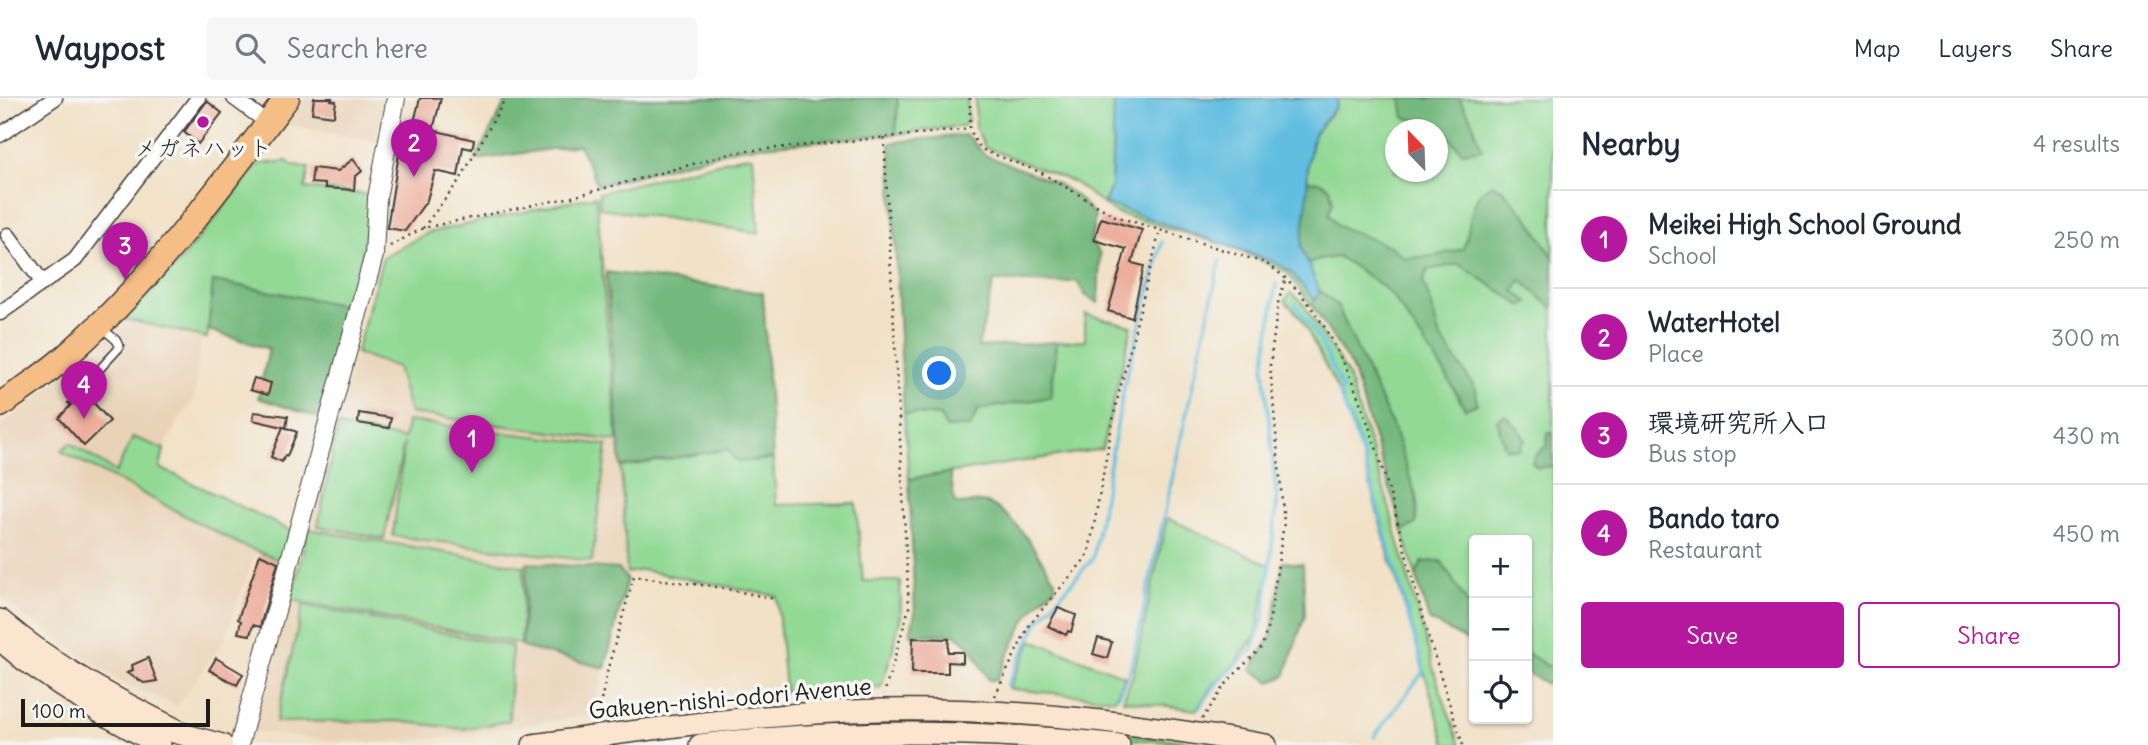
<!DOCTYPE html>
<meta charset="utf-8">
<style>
body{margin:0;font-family:Delius,"Klee One",sans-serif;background:#f6f6f7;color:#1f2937}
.controls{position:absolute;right:21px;bottom:21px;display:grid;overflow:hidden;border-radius:7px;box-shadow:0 2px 5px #0004}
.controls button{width:63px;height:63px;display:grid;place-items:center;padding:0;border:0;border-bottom:2px solid #e0e1e3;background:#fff;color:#1f2937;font:35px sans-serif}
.compass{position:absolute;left:1385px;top:21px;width:63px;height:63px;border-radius:50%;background:#fff;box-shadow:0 2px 5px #0004;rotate:337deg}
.scale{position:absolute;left:21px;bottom:18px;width:189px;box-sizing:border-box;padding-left:7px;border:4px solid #1c1c1c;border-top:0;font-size:19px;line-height:24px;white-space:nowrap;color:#1c1c1c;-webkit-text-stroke:5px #f6f6f2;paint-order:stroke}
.you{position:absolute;left:940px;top:276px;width:24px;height:24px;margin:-18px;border:5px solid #fff;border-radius:50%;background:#1a73e8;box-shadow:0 0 0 10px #1a73e833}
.badge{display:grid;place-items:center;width:46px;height:46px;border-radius:50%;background:#b5179e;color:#fff;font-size:23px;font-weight:700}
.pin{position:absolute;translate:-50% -58px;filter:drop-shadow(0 2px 4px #0008)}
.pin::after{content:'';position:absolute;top:37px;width:24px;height:21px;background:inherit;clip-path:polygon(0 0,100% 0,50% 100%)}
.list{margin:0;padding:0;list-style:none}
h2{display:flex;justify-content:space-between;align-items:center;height:91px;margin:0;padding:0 28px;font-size:30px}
h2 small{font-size:23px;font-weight:400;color:#747a83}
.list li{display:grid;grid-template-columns:46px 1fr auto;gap:21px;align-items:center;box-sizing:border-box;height:98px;padding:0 28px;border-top:2px solid #e0e1e3}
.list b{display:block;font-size:26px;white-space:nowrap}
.list p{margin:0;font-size:23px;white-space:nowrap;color:#747a83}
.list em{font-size:23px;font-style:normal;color:#747a83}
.actions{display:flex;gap:14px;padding:21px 28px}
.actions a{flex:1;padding:16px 0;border:2px solid #b5179e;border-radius:7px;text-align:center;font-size:24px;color:#b5179e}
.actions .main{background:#b5179e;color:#fff}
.icon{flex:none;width:38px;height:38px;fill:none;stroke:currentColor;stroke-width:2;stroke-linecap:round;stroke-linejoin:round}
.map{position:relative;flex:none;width:1553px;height:647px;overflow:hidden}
header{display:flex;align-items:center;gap:42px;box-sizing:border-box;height:98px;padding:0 35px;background:#fff;border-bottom:2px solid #e0e1e3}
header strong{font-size:33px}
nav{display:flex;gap:38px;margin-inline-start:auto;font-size:24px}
.search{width:490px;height:63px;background:#f6f6f7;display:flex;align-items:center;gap:18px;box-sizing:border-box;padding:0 24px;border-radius:7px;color:#747a83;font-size:26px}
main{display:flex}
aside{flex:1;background:#fff}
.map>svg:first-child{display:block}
.built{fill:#e9d3b7}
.green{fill:#92d994;stroke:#577a58;stroke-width:2;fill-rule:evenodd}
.forest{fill:#75b97e;stroke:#486a4d;stroke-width:2}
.water{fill:#62bee0;stroke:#3f6d7e;stroke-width:2}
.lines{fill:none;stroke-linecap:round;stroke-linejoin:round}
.stream{stroke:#62bee0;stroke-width:3.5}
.building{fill:#edaf9c}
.service-casing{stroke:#3c3a36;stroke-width:10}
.minor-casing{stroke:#3c3a36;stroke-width:17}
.tertiary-casing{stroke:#3c3a36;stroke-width:20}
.secondary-casing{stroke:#3c3a36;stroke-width:24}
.trunk-casing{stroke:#3c3a36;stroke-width:27}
.path{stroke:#3c3a36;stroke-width:2.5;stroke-dasharray:2 5;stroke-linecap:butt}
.service{stroke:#fff;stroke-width:7}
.minor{stroke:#fff;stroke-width:14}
.tertiary{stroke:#fff;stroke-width:18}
.secondary{stroke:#fbe5cf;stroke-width:21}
.trunk{stroke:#f6be87;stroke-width:24}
.poi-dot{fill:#b5179e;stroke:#f6f6f2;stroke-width:2.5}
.labels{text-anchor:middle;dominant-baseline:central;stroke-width:7;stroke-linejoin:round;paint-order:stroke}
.poi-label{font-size:23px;fill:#1c1c1c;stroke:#f6f6f2}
.street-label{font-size:23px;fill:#1c1c1c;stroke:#f6f6f2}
</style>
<header>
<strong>Waypost</strong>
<div class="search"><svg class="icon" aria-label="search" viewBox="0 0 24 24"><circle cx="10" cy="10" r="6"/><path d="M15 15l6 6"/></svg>Search here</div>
<nav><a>Map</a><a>Layers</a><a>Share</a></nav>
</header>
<main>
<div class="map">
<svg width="1553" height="647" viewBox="0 0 1553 647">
<rect width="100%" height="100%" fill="#f6f6f2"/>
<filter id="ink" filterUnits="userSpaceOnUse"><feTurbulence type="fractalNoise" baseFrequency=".0143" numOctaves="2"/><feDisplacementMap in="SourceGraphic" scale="14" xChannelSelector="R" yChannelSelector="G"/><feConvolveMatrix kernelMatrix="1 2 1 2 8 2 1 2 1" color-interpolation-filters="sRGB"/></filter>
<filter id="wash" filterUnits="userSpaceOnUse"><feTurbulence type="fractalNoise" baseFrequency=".00686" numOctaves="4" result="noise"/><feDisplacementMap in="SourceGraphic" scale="28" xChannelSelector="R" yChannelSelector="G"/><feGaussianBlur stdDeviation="1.57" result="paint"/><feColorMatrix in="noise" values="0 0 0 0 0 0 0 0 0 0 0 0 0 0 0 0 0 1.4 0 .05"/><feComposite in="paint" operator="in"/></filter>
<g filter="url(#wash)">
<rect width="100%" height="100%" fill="#f1e1c6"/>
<g class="built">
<polygon points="306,0 390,0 381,44 285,27"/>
<polygon points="599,95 622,381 627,481 618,471 523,549 605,570 594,616 451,639 387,644 330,643 251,633 288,503 521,545 524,468 308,431 381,157 427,132 513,115"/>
<polygon points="125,221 201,240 194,302 180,319 164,351 133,339 116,374 71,345 61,353 256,453 224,542 177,608 119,583 21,516 0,496 0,328 59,281"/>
</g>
<g class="green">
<polygon points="898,0 967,0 968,23 963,28 896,36"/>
<path d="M975,0h578v589l-26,-14v-133h-53v104l-45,-24 -57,-194 -20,-58 -16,-29 -49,-67 -58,-26 -113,-33 -43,-31 -88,-35 -9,-18zM1395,32h42v42h-42z"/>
<polygon points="753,58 759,135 600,110 599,95 740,59"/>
<polygon points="287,63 293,68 309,70 305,90 373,97 353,209 214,183 207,240 125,221 170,175 259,66"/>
<polygon points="596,98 617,343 410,315 397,269 356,255 383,159 428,135"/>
<polygon points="1290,195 1300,201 1347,275 1386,398 1436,580 1460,647 1446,647 1387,450 1355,332 1333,282 1301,220 1285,203"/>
<polygon points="1085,216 1132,228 1102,351 909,381 904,315 940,318 1051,299 1057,244 1085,242"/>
<polygon points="407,323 607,347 592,463 393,438 404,345 384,441 318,428 338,328 404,341"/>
<polygon points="133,339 164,351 160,370 294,434 284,464 241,447 61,353 70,345 116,374"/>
<polygon points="728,351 737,364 773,361 776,407 856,405 863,483 900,483 901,518 892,555 881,589 785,594 777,498 642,472 627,475 621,369"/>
<polygon points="1167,420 1270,467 1256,537 1234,567 1213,587 1196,612 1123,602 1133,577"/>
<polygon points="308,431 524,468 521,546 291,502"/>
<polygon points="303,507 512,548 509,623 463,631 397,623 276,624"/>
<polygon points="1032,542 1125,578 1115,601 1009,591"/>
<polygon points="934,619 957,624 979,625 979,629 759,634 642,646 627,645 747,625"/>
<polygon points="997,621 1187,643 1187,646 1082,637 996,623"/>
</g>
<g class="forest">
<polygon points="508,0 898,0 896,36 739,50 598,88 579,47 475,62"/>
<polygon points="1401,0 1459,0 1471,21 1482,51 1462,54 1438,26 1404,20"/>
<polygon points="966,37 985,57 1056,85 1075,97 1095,117 1091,143 1100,156 1098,205 1085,197 1077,183 1058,185 994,183 978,249 1057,244 1051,299 978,312 970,329 946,330 940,318 904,315 890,46 894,44"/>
<path d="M1307,83l14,1 9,6 3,14 -4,11 9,13 54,21 12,11 30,-2 29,-7c9,-23 5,-51 28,-65l11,5 27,30 24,38v52l-32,-29 -7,11 14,11 -6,4 -63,-42 -31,6 -5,12 9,24 7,29 37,54 1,15 -12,5 -19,-34 -53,-78 -12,-12 -42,-28 -17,2 -14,5 -7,-17z"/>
<polygon points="606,174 763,195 773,361 737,364 728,351 621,369"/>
<polygon points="213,183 353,209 323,321 258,300 269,251 208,232"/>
<polygon points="1319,192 1337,207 1394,331 1417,401 1416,426 1403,433 1352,270 1312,207 1318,197"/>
<polygon points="1505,317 1519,331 1525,342 1519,352 1505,350 1497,322"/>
<polygon points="1548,335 1553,335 1553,368 1538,370 1532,365 1536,357 1547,347"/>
<path d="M950,375l5,31c9,0 19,-2 27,-2 28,3 60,58 73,79v7c-31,22 -42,59 -59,93l-7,-1 -19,-34 -15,-12 -45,1 5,-22 -6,-134z"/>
<polygon points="1441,463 1474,516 1474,546 1429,522 1416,477 1422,464"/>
<polygon points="1283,464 1303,466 1305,517 1285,578 1271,584 1251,572 1271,538"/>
<polygon points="527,465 618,471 627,481 605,570 522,549"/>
<polygon points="1527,555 1553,571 1553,589 1527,575"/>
</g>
<polygon class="water" points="1114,0 1339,0 1335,10 1314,36 1308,64 1307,103 1301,149 1319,192 1318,198 1314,202 1290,173 1275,164 1104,105 1111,89"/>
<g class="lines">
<g class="stream">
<polyline points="1295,205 1320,242 1343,292 1339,294 1364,361 1424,573 1374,639"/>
<polyline points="1007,588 1038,524 1093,460 1125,283 1162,144"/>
<polyline points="1118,598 1130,573 1220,163"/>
<polyline points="1199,610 1218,584 1252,552 1264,519 1277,403 1264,271 1276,186"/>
</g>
</g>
<g id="blocks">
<g class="building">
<polygon points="314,0 332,0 331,2 336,3 334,18 312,15"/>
<polygon points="420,0 441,0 433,32 474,42 472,51 463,49 458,78 435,73 427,102 405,133 387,130 400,49 406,26 413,28"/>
<polygon points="207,3 222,15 198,46 184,34"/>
<polygon points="353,61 362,73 355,79 354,92 325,90 325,86 311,85 313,70 338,73"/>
<polygon points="1101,120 1142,132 1132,165 1144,168 1132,220 1108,213 1126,151 1094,142"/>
<polygon points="254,280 271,285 268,297 250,292"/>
<polygon points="83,293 110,323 84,348 59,320 71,307 68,305"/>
<polygon points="254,314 288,318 286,330 284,329 297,334 287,358 285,357 282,364 271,359 283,329 253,322"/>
<polygon points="359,315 391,320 389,330 358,325"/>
<polygon points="260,456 278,464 260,529 253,527 250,537 238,535 241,523 238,521"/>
<polygon points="1058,510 1076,517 1071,534 1068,533 1066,537 1048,528"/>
<polygon points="913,540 949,541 948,554 963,554 963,565 948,564 948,575 912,575"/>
<polygon points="1098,540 1112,544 1107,560 1093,556"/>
<polygon points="148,560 157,583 144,585 127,575 133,572 132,567"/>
<polygon points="216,560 243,576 237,587 209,572"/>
</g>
</g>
</g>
<g filter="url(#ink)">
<use href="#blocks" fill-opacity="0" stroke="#3c3a36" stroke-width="2"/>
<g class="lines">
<g class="service-casing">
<polyline id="service" points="61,270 85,287 120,249 116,242 102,230"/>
</g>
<g class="minor-casing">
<g id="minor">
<polyline points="234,0 268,25"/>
<polyline points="0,37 55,0"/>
<polyline points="8,137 43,185"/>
<polyline points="0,215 75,162 198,0"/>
</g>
</g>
<g class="tertiary-casing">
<polyline id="tertiary" points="239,647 374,157 377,100 396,0"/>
</g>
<g class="secondary-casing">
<g id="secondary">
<path d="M0,522c55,47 116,80 181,112"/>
<polyline points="0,542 23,561 100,614 160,647"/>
<polyline points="167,632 222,647"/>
<path d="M533,647c116,-16 231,-32 348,-35 130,-3 258,13 385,35"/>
<path d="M700,647c139,-16 280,-16 419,0"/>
</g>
</g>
<g class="trunk-casing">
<path id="trunk" d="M0,307c25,-17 50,-34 73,-55 82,-74 148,-164 214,-252"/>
</g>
<g class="path">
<path d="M970,0v31l6,14 9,8 55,21 75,44 150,47c88,52 125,235 151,329 14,51 30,102 47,153"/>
<polyline points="884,40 909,510 884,596"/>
<polyline points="423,130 461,80 506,0"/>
<polyline points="390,148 423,130 572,99 737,54 970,31"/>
<polyline points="995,598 1029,527 1085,461 1089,454 1115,311 1160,132"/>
<polyline points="594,621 598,617 608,570 634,478 717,489 775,501"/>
<polyline points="1202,621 1229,582 1262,549 1270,520 1284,425 1270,267 1278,205 1286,179"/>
</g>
<use href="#service" class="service"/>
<use href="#minor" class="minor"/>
<use href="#tertiary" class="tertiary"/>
<use href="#secondary" class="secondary"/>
<use href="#trunk" class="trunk"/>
</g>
</g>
<circle class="poi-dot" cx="203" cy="24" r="7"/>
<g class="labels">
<g class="poi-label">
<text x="203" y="49">メガネハット</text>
</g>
<g class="street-label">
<text transform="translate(730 600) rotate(-5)">Gakuen-nishi-odori Avenue</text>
</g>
</g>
</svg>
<div class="controls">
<button>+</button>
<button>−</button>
<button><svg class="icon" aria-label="locate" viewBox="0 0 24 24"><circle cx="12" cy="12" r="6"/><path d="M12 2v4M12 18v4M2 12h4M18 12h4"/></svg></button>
</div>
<svg class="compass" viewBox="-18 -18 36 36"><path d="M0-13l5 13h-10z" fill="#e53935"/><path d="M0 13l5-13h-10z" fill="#747a83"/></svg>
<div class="scale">100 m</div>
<div class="you"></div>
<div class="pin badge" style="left:472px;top:375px">1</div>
<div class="pin badge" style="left:414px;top:79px">2</div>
<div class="pin badge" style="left:125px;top:182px">3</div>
<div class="pin badge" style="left:84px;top:321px">4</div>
</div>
<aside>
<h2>Nearby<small>4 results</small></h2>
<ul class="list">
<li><span class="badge">1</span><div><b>Meikei High School Ground</b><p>School</p></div><em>250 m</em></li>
<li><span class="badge">2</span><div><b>WaterHotel</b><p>Place</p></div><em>300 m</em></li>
<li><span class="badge">3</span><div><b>環境研究所入口</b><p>Bus stop</p></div><em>430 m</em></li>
<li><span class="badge">4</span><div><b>Bando taro</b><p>Restaurant</p></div><em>450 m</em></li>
</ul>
<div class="actions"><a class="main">Save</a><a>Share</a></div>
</aside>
</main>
